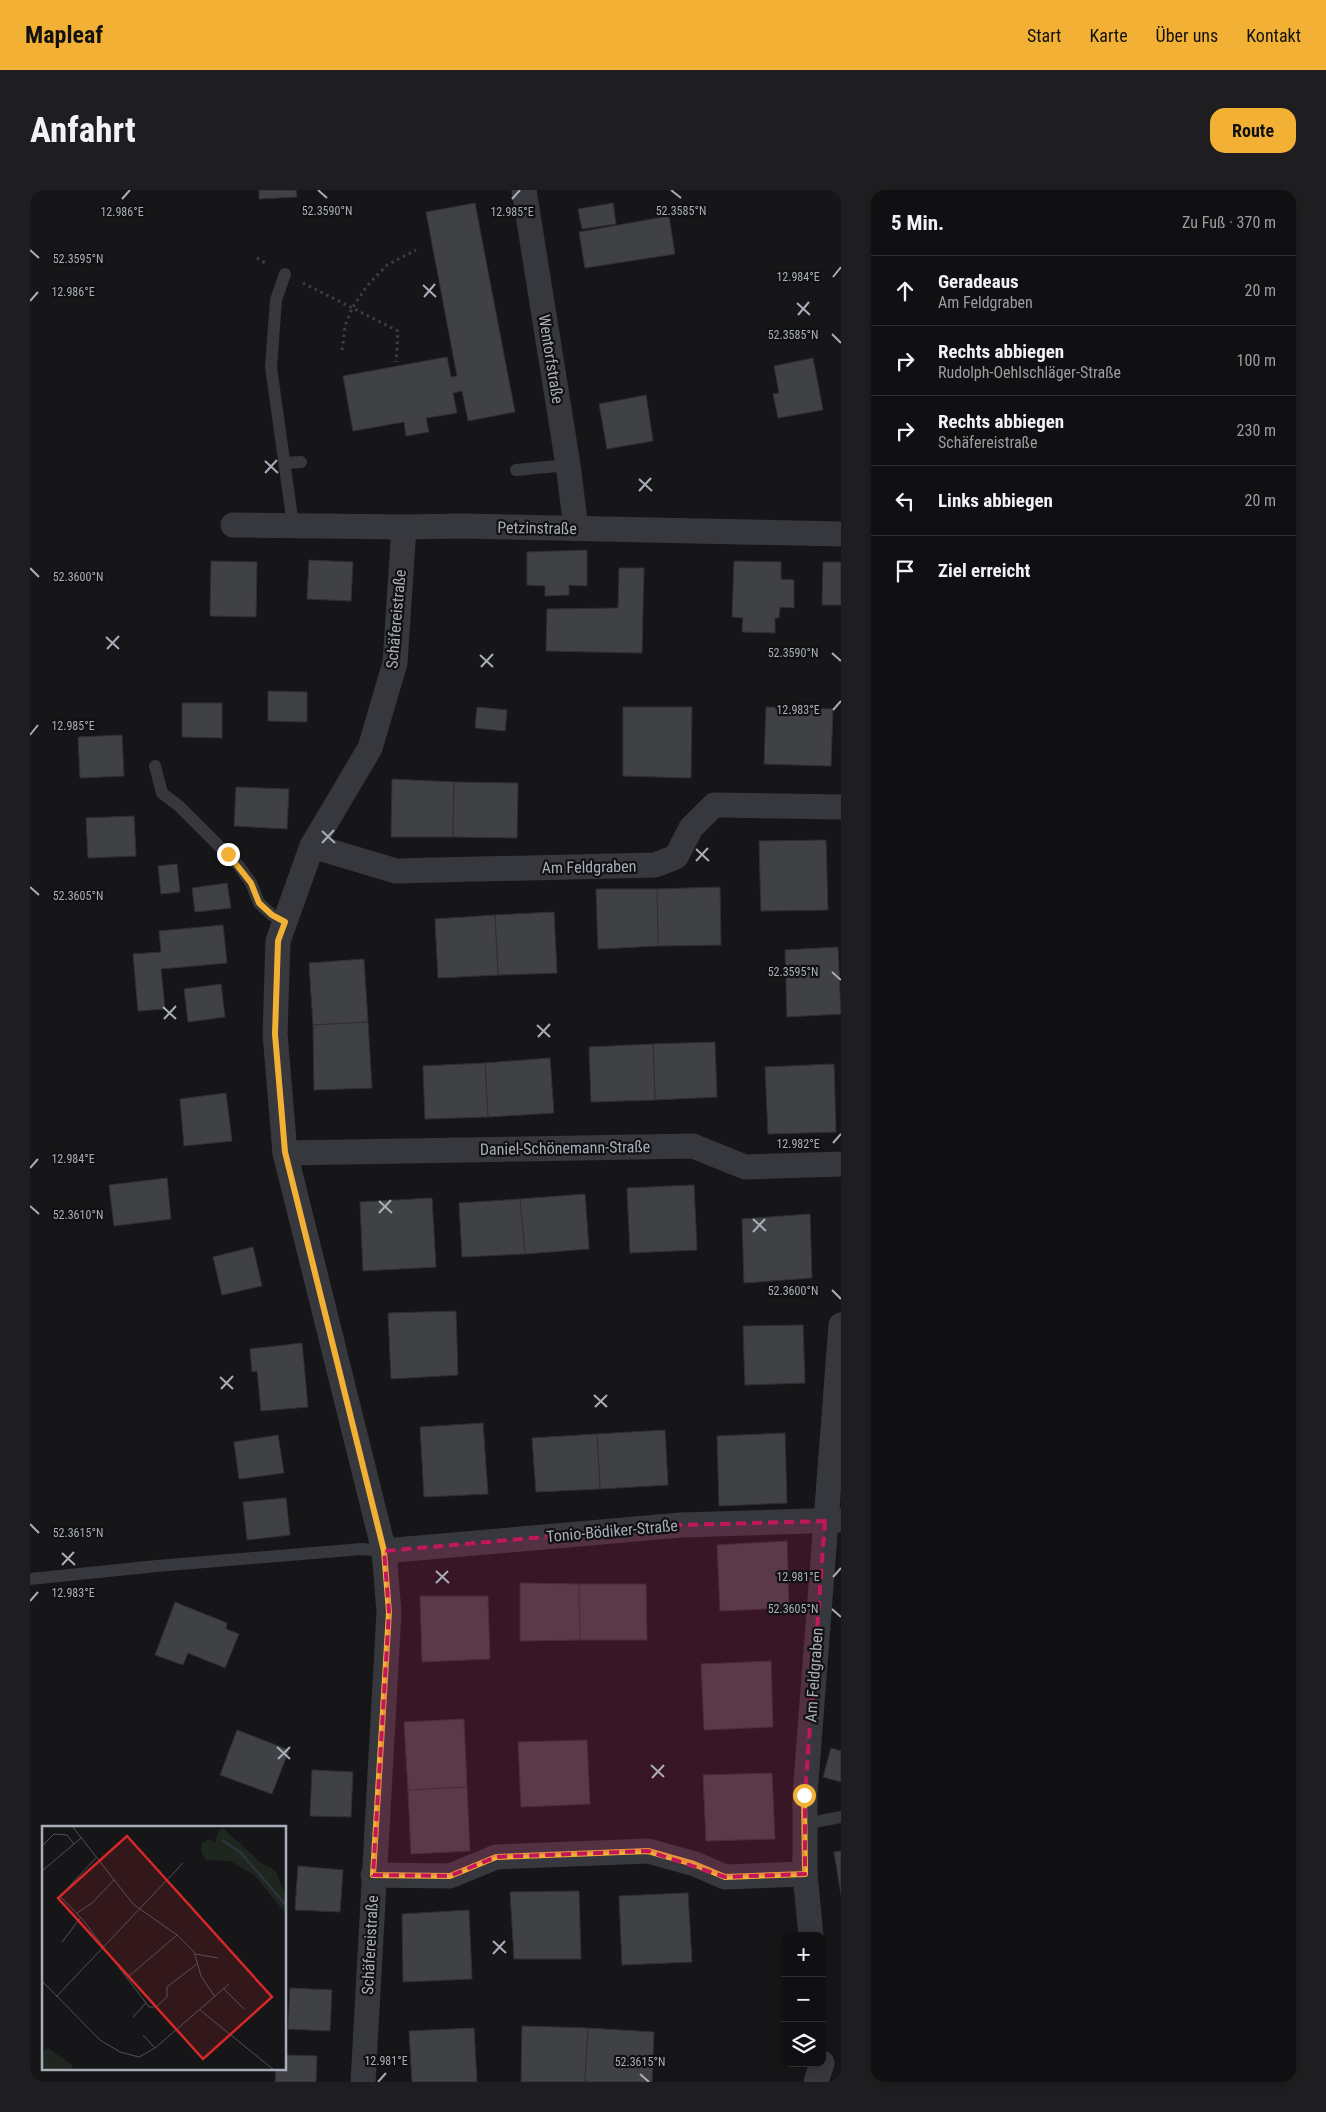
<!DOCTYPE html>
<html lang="de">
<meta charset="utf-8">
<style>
body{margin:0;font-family:"Roboto Condensed",sans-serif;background:#1e1e20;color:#f1f3f6}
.controls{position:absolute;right:15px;bottom:15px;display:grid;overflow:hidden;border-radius:10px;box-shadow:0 2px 8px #0003}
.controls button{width:45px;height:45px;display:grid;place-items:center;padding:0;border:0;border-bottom:1px solid #303032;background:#101012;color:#f1f3f6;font:25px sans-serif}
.stop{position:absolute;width:15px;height:15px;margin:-11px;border:4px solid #f2b134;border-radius:50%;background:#fff}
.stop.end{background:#f2b134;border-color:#fff;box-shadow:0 1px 5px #0008}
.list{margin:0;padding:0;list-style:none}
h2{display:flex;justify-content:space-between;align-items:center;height:65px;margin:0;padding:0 20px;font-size:21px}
h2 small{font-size:16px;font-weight:400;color:#9c9d9f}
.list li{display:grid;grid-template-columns:32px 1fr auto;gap:15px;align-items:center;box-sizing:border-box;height:70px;padding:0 20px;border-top:1px solid #303032}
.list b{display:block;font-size:19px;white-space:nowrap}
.list p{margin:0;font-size:16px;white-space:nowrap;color:#9c9d9f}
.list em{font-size:16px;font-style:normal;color:#9c9d9f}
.icon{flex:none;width:28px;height:28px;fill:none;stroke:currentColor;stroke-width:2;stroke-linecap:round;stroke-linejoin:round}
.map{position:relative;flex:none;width:811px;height:1892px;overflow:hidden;border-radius:15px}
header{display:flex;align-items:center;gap:30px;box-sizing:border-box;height:70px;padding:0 25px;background:#f2b134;color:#111}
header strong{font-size:24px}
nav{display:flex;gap:28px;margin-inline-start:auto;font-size:18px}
.intro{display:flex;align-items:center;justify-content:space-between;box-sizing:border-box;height:120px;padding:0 30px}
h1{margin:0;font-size:35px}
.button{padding:12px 22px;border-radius:15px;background:#f2b134;color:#111;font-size:18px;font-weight:700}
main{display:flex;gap:30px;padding:0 30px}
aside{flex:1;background:#101012;border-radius:15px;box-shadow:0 2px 8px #0003}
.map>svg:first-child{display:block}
.building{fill:#404145;stroke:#303034}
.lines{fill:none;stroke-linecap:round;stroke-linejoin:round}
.path{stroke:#3d3f44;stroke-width:3;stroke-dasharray:2.5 4;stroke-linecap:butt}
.lane{stroke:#37383d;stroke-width:12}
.street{stroke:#37383d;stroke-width:25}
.route{stroke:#f2b134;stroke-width:6}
.marked{fill:#c2185b;fill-opacity:0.2;stroke:#c2185b;stroke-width:4;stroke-dasharray:10 6;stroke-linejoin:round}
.ticks{fill:none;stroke:#a8adb8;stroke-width:2}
.labels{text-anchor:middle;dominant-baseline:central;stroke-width:4.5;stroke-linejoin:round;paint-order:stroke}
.street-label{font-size:16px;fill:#a8adb8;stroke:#111113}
.inset-river{fill:none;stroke:#2c353c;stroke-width:2.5}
.inset-road{fill:none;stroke:#505258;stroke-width:1}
.view{fill:#d62828;fill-opacity:0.15;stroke:#d62828;stroke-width:2.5}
.inset-edge{fill:none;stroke:#a8adb8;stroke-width:2.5}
.ticks-label{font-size:12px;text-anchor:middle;fill:#a8adb8;stroke:#111113;stroke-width:4.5;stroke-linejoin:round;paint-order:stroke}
</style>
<header>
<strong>Mapleaf</strong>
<nav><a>Start</a><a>Karte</a><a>Über uns</a><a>Kontakt</a></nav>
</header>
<div class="intro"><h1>Anfahrt</h1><a class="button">Route</a></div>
<main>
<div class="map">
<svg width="811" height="1892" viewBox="0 0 811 1892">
<rect width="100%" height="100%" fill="#161618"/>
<g class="building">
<polygon points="229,0 266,0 267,7 229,9"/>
<polygon points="445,13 485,222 438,231 432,201 423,203 427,223 396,228 399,242 376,246 374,232 323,241 313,186 417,167 421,187 427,186 396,22"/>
<polygon points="583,13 586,34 552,39 548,19"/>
<polygon points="639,26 645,64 555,78 549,42"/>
<polygon points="783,168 793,220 748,228 743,204 749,203 744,176"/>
<polygon points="616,205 623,251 577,259 569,214"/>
<polygon points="557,360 557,396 539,395 539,405 515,406 515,396 497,395 497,362"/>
<polygon points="279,370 323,372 321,411 277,409"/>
<polygon points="181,371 227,372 226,427 180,426"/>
<polygon points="704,371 751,372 751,389 764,390 764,418 750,417 749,428 745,428 745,443 712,442 713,428 702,427"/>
<polygon points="793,372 811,372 811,415 792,415"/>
<polygon points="589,378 614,378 612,463 516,461 517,419 588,418"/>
<polygon points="238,501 277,502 277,532 238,531"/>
<polygon points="152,513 192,513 192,548 152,547"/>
<polygon points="447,517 477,520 475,541 445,538"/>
<polygon points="593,517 662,517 661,588 593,586"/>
<polygon points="736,517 803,519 801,576 734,574"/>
<polygon points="92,545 94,586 50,588 48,547"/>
<polygon points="362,589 424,592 423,647 361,647"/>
<polygon points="424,592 488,593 487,648 423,647"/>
<polygon points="206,597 259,599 257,639 204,636"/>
<polygon points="104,626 106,666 58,668 56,628"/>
<polygon points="796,650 798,720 731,721 729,651"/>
<polygon points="147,674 150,702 131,704 128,676"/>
<polygon points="197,693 201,718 165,722 162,698"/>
<polygon points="690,697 691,755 628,756 627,699"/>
<polygon points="566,699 627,699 628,756 568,759"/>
<polygon points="524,722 527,783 468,785 465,725"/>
<polygon points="465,725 468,785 408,788 405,729"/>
<polygon points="193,735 197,773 131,779 135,819 108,821 103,764 131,762 129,741"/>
<polygon points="808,757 811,824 757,827 755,760"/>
<polygon points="334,769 338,832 283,835 279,773"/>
<polygon points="191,794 195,827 158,832 154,799"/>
<polygon points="338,832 342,898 284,900 283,835"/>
<polygon points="685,852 687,907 625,910 623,854"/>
<polygon points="623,854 625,910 561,912 559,857"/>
<polygon points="520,868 524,923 458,927 455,873"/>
<polygon points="455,873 458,927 395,929 393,876"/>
<polygon points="804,874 806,942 738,944 735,877"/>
<polygon points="196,903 202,951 154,956 150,909"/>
<polygon points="137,988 141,1029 84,1036 79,995"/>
<polygon points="664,995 667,1060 600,1063 597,998"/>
<polygon points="555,1004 559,1059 495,1064 490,1009"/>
<polygon points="402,1008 406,1077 333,1081 330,1012"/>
<polygon points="490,1009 495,1064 432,1067 429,1013"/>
<polygon points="780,1024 782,1088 714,1093 712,1029"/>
<polygon points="223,1057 232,1096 192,1105 183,1067"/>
<polygon points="426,1121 428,1185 361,1189 358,1123"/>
<polygon points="773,1135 775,1193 715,1195 713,1136"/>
<polygon points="272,1153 278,1217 231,1221 227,1181 222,1182 220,1159"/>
<polygon points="453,1233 458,1304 394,1307 390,1237"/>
<polygon points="635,1240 638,1295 570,1299 567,1244"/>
<polygon points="755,1243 757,1313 689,1316 687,1246"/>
<polygon points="567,1244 570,1299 506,1302 502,1248"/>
<polygon points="248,1245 254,1283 209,1289 204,1252"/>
<polygon points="256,1308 260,1345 217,1350 213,1312"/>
<polygon points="757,1351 759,1418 690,1421 687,1355"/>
<polygon points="490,1393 549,1394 550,1450 490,1451"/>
<polygon points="549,1394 616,1394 617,1450 550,1450"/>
<polygon points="390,1406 458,1406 460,1469 392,1472"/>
<polygon points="145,1412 197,1433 196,1439 209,1444 195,1478 158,1463 153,1475 125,1465"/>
<polygon points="741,1471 743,1537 674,1540 671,1474"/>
<polygon points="434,1529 437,1597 378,1600 374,1532"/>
<polygon points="207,1540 259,1560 242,1604 190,1585"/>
<polygon points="557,1550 560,1614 491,1617 488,1552"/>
<polygon points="801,1558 811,1561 811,1592 793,1587"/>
<polygon points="282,1580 323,1582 321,1627 280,1626"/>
<polygon points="742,1583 745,1649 676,1651 673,1585"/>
<polygon points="437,1597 440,1661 381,1664 378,1600"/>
<polygon points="811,1661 811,1705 804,1662"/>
<polygon points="268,1676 313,1680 310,1722 265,1720"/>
<polygon points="549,1701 551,1769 484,1769 480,1702"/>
<polygon points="658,1703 662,1772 592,1775 589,1706"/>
<polygon points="439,1720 442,1789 373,1792 372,1724"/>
<polygon points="260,1798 302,1800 300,1841 258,1839"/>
<polygon points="492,1836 558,1838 555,1892 491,1892"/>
<polygon points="444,1838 447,1892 382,1892 379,1841"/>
<polygon points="558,1838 624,1842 622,1892 555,1892"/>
<polygon points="255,1865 287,1866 286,1892 245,1892 246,1878 255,1878"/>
</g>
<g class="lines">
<g class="path">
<polyline points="227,68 237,74"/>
<polyline points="273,93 368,141 366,172"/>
<polyline points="312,160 315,136 322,118 337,96 357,75 386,60"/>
</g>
<g class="lane">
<polyline points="255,84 246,110 241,177 263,335"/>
<polyline points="255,273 271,272"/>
<polyline points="486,280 538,275"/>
<polyline points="125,576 132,603 149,616 209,676 221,693 229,713 242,725 255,732"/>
<polyline points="0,1389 127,1376 332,1359 354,1361"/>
<polyline points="774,1634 811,1627"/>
</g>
<g class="street">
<polyline points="494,0 538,275 546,338"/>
<polyline points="203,335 374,337 432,336 811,344"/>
<polyline points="282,656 366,681 625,675 646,667 661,638 684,615 811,617"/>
<polyline points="255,963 663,956 715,977 811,974"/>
<polyline points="354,1361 651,1335 811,1330"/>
<polyline points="343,1685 420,1686 466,1667 618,1661 665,1674 695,1687 775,1684"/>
<polyline points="781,1746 775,1684 775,1605 811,1135"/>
<polyline points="333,1892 359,1422 354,1361 255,963 245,844 248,751 282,656 340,558 365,473 374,337"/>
<polyline points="786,1892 792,1873"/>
</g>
</g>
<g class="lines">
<polyline class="route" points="198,664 221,693 229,713 242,725 255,732 248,751 245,844 255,962 354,1361 359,1422 343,1685 420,1686 466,1667 618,1661 664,1674 695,1687 775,1684 774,1605"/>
</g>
<path class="marked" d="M795,1331l-20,274v79l-80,3 -77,-26 -152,6 -46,19 -77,-1 16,-263 -5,-61 297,-26z"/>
<path class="ticks" d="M288,0l9,8M641,0l10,8M92,9l8,-9M482,9l8,-9M0,60l9,8M803,87l8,-10M393,95l13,12M394,107l11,-13M0,111l8,-9M767,113l13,12M768,125l11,-13M802,144l9,9M235,271l13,12M235,283l12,-13M609,289l13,12M609,301l12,-13M0,378l9,9M76,447l13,12M77,459l12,-13M802,463l9,8M450,465l13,12M451,477l12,-13M803,520l8,-9M0,545l8,-10M292,641l13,12M292,653l12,-13M666,659l13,12M666,671l12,-13M0,697l9,8M802,782l9,8M133,817l13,12M134,829l12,-13M507,835l13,12M508,847l12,-13M803,953l8,-9M0,978l8,-9M349,1011l13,12M0,1016l9,8M349,1023l12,-13M723,1029l13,12M723,1042l12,-13M802,1100l9,9M190,1187l13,12M191,1199l12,-13M564,1205l13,12M565,1217l12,-12M0,1334l9,9M32,1363l13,12M32,1375l12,-13M406,1381l13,12M803,1387l8,-9M406,1393l12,-12M0,1411l8,-9M802,1419l9,8M247,1557l13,12M248,1569l12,-12M621,1575l13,12M622,1588l12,-13M463,1751l13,12M463,1764l12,-13M610,1884l9,8M348,1892l8,-9"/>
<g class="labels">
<g class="street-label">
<text transform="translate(521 169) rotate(81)">Wentorfstraße</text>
<text transform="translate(507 338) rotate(1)">Petzinstraße</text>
<text transform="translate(366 429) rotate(-85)">Schäfereistraße</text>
<text transform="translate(559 677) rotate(-1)">Am Feldgraben</text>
<text transform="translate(535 958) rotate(-1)">Daniel-Schönemann-Straße</text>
<text transform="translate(582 1341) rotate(-5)">Tonio-Bödiker-Straße</text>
<text transform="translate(784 1485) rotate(-86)">Am Feldgraben</text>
<text transform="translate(340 1755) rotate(-87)">Schäfereistraße</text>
</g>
</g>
<g transform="translate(12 1636)">
<rect width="244" height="244" fill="#161618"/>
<path d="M181,2l37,34 15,8 11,26v18l-32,-39 -24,-14 -24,-1 -5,-8 1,-9 7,-4 6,4 3,-12zM6,222l24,17 1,5h-31v-18z" fill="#1e261f"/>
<path class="inset-river" d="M180,14l18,12 46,53"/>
<path class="inset-road" d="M30,0l61,78 44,31 17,17 7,24 14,21M0,20l12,-12 13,1 7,9 7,-6M54,32l-36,38 23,24 66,87h7l11,-10v-10l31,-24M0,45l32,-27M35,87l15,-10 22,-23M20,116l19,-25M153,128l23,4M86,151l49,-42M0,155l58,59 20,12 19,5 16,-9 74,-64M182,163l20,20M14,171l127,-134M158,184l74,60M91,191l13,-14M101,209l12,13"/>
<path class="view" d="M85,10l145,161 -69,62 -145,-161z"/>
<rect width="244" height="244" class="inset-edge"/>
</g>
<g class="ticks-label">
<text x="297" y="25">52.3590°N</text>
<text x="651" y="25">52.3585°N</text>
<text x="92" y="26">12.986°E</text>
<text x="482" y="26">12.985°E</text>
<text x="48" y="73">52.3595°N</text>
<text x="768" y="91">12.984°E</text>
<text x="43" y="106">12.986°E</text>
<text x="763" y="149">52.3585°N</text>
<text x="48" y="391">52.3600°N</text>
<text x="763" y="467">52.3590°N</text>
<text x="768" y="524">12.983°E</text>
<text x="43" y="540">12.985°E</text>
<text x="48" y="710">52.3605°N</text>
<text x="763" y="786">52.3595°N</text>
<text x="768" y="958">12.982°E</text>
<text x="43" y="973">12.984°E</text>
<text x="48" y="1029">52.3610°N</text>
<text x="763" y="1105">52.3600°N</text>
<text x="48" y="1347">52.3615°N</text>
<text x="768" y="1391">12.981°E</text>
<text x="43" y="1407">12.983°E</text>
<text x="763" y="1423">52.3605°N</text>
<text x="356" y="1875">12.981°E</text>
<text x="610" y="1876">52.3615°N</text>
</g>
</svg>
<div class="controls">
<button>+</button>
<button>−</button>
<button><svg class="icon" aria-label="layers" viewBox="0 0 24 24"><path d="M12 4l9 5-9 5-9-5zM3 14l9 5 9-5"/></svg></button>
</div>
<div class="stop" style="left:774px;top:1605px"></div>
<div class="stop end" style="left:198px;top:664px"></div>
</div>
<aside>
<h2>5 Min.<small>Zu Fuß · 370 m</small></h2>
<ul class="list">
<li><svg class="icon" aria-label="ahead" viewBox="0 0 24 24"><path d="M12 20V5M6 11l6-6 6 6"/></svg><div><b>Geradeaus</b><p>Am Feldgraben</p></div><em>20 m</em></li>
<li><svg class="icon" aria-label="right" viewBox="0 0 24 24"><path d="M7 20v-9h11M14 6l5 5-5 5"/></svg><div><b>Rechts abbiegen</b><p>Rudolph-Oehlschläger-Straße</p></div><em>100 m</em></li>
<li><svg class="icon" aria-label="right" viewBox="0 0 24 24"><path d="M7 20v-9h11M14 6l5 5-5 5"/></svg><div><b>Rechts abbiegen</b><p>Schäfereistraße</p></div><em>230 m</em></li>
<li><svg class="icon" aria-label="left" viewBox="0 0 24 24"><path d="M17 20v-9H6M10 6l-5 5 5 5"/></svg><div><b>Links abbiegen</b></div><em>20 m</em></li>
<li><svg class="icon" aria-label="arrive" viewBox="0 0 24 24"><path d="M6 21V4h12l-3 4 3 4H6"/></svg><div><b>Ziel erreicht</b></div></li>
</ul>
</aside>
</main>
